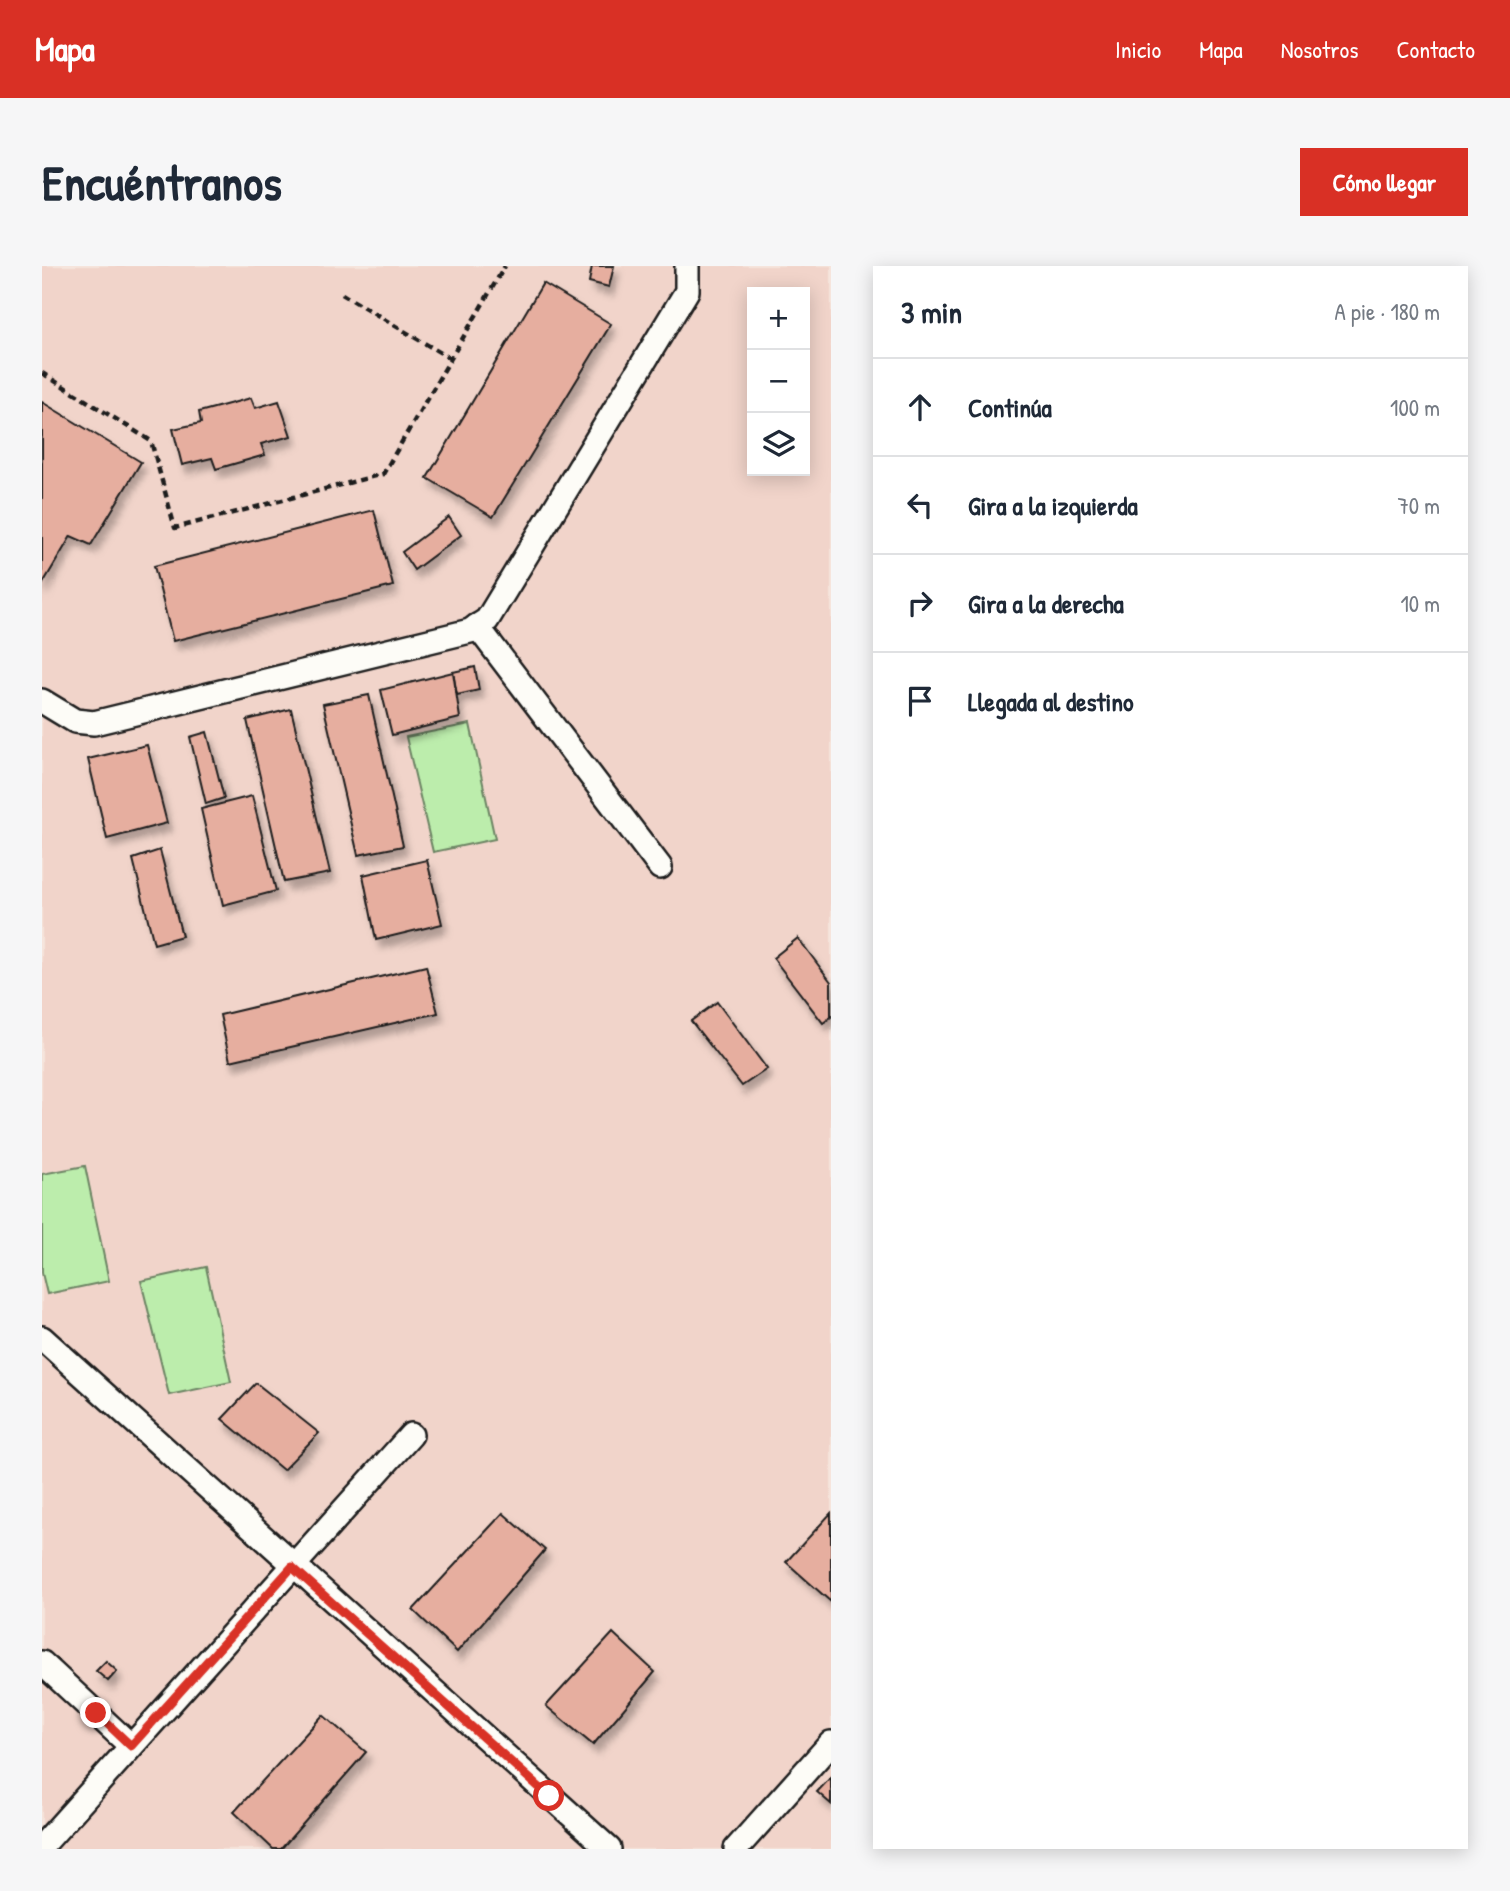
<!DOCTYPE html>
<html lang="es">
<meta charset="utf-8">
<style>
body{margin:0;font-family:"Patrick Hand",sans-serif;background:#f6f6f7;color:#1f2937}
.controls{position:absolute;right:21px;top:21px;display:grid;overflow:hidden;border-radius:0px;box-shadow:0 4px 18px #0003}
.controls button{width:63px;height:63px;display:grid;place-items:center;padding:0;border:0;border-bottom:2px solid #e0e1e3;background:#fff;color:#1f2937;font:35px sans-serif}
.stop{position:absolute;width:21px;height:21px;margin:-16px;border:5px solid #d93025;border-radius:50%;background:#fff}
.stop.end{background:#d93025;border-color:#fff;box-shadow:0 2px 7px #0008}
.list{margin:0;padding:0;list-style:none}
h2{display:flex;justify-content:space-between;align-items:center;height:91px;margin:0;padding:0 28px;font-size:30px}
h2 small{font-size:23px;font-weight:400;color:#747a83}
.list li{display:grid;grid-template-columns:46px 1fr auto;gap:21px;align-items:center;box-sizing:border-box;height:98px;padding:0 28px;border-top:2px solid #e0e1e3}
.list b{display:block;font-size:26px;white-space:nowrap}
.list em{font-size:23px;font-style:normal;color:#747a83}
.icon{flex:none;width:38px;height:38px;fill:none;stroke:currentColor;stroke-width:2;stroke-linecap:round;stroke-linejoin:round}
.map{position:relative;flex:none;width:789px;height:1583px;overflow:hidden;border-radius:0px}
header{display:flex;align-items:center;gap:42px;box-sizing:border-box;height:98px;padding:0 35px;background:#d93025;color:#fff}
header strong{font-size:33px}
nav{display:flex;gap:38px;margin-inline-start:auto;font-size:24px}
.intro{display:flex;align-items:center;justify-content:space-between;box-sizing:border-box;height:168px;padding:0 42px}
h1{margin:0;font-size:49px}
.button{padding:18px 32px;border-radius:0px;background:#d93025;color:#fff;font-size:24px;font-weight:700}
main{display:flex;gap:42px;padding:0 42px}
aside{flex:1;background:#fff;border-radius:0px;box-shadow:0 4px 18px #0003}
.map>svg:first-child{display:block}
.built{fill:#f1d4ca;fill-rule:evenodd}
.green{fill:#bcedac;stroke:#6c8464;stroke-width:2}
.building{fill:#e6ae9f;stroke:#1c1c1c;stroke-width:2;filter:url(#shadow)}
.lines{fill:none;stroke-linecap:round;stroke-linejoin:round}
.minor-casing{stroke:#1c1c1c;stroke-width:28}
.path{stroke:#1c1c1c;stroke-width:4.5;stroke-dasharray:7 5;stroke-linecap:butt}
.minor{stroke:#fdfcf7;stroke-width:23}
.route{stroke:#d93025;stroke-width:9}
</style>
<header>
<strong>Mapa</strong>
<nav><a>Inicio</a><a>Mapa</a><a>Nosotros</a><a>Contacto</a></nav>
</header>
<div class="intro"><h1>Encuéntranos</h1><a class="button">Cómo llegar</a></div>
<main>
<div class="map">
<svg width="789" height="1583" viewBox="0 0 789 1583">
<defs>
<filter id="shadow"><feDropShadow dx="4.5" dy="8" stdDeviation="3.5" flood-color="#0004"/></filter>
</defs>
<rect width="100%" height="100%" fill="#f6e5dd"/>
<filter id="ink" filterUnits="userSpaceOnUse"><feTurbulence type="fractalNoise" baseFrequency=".0143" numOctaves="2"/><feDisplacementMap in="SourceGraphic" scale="14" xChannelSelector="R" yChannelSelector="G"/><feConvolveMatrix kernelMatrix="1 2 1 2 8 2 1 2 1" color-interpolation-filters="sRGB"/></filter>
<g filter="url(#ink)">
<path class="built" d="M0,0h789v1583h-789zM710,26h53v179h-53z"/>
<g class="green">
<polygon points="428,458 453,573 391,586 364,471"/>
<polygon points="43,900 67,1015 5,1028 0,1007 0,908"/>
<polygon points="164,1001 189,1116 127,1129 99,1015"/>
</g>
<g class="building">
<polygon points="550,0 572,0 567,21 547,16"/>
<polygon points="501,17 569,58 451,251 385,212"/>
<polygon points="209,132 213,142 237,135 249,170 219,178 223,189 174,203 170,192 140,199 131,163 159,157 157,146"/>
<polygon points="0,136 99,196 49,279 29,270 0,319"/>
<polygon points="332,244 351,320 131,375 112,300"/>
<polygon points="407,251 419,269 372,304 360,286"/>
<polygon points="433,401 437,424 415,429 411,406"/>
<polygon points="411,406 418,452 350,469 339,424"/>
<polygon points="327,429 361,580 316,589 281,438"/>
<polygon points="249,443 288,607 242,616 205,454"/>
<polygon points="165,466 182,532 164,538 148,471"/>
<polygon points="105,479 125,557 65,573 46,493"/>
<polygon points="210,530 234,625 181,639 159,543"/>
<polygon points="118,584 140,670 112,678 91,593"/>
<polygon points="385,594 400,658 334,674 321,609"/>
<polygon points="756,672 789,716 789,751 781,757 731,692"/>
<polygon points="384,700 396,747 188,795 178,749"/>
<polygon points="675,736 725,803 700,820 649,755"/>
<polygon points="214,1117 277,1167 241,1204 180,1153"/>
<polygon points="461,1247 503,1284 415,1386 371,1344"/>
<polygon points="789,1247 789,1336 744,1296"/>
<polygon points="571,1367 613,1406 551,1479 504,1440"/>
<polygon points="64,1395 75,1405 66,1415 54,1405"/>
<polygon points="281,1449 324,1486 239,1583 231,1583 192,1546"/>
<polygon points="789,1511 789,1538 775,1526"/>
</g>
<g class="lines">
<g class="minor-casing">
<g id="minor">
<polyline points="435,360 618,601"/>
<polyline points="0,435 33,455 52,457 428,365 445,354 645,25 645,0"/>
<polyline points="0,1072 567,1583"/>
<polyline points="0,1397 89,1480"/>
<polyline points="0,1580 369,1169"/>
<polyline points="694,1583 789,1477"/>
</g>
</g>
<g class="path">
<polyline points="300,28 409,93"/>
<polyline points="0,107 109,175 133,262 341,208 463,0"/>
</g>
<use href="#minor" class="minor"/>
</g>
</g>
<g class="lines" filter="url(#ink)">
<polyline class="route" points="54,1447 89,1480 250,1301 507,1530"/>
</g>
</svg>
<div class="controls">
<button>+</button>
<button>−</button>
<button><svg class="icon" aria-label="layers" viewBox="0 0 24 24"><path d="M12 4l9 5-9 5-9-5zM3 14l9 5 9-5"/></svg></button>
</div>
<div class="stop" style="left:507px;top:1530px"></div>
<div class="stop end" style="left:54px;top:1447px"></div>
</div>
<aside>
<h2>3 min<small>A pie · 180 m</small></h2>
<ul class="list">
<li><svg class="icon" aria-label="ahead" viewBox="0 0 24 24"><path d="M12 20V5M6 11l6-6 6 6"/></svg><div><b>Continúa</b></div><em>100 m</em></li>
<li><svg class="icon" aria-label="left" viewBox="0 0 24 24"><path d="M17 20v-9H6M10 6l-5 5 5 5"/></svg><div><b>Gira a la izquierda</b></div><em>70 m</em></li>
<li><svg class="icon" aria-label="right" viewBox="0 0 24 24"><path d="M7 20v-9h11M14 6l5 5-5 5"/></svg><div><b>Gira a la derecha</b></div><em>10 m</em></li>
<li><svg class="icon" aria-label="arrive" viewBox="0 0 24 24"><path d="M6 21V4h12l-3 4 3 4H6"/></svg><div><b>Llegada al destino</b></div></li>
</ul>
</aside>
</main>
